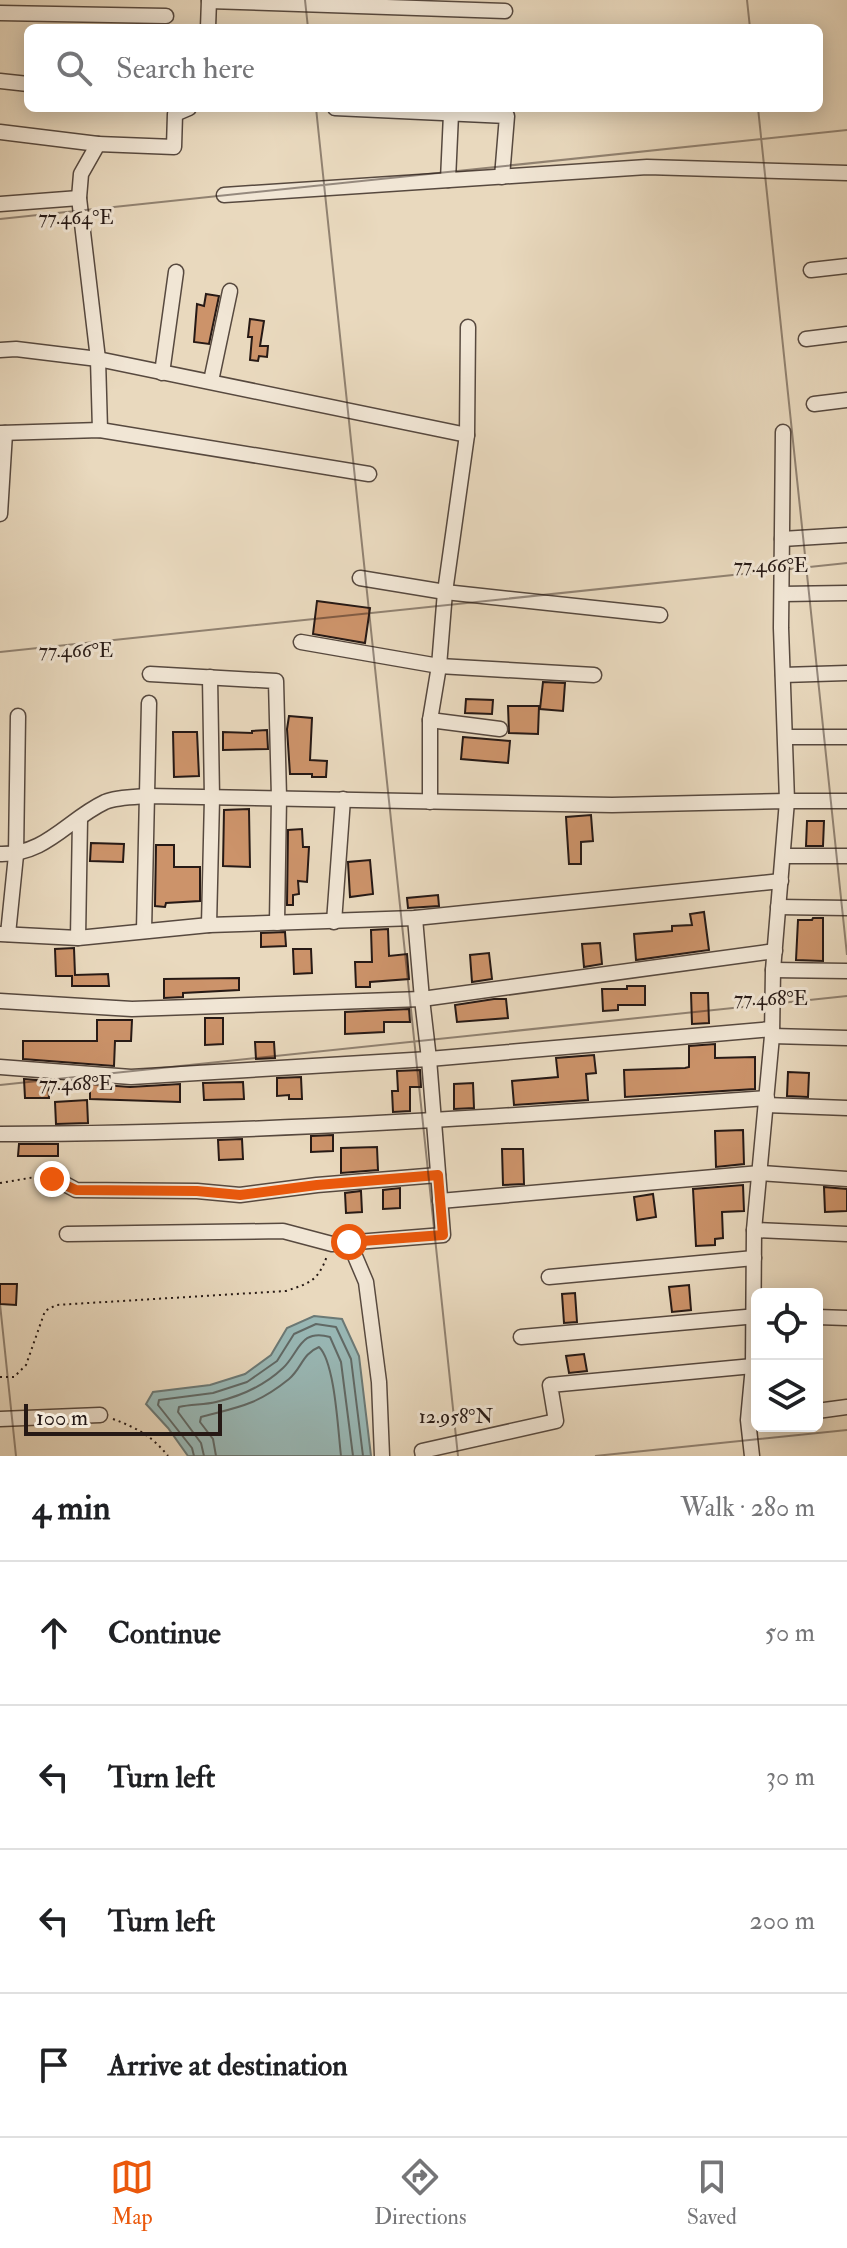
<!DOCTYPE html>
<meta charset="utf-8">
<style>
body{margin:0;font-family:"IM FELL Double Pica",serif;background:#f6f6f6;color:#202124}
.controls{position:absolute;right:24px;bottom:24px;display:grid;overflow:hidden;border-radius:12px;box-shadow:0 4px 20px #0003}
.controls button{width:72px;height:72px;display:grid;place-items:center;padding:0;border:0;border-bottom:2px solid #e0e0e0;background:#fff;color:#202124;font:40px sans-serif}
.scale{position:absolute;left:24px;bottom:20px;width:198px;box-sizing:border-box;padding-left:8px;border:4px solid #261915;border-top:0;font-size:22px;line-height:28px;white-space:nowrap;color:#261915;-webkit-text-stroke:6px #f1e6d5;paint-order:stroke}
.stop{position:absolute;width:24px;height:24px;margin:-18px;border:6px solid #ea580c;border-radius:50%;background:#fff}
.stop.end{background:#ea580c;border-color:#fff;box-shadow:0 2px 8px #0008}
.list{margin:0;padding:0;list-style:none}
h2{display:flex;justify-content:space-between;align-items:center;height:104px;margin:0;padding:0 32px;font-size:34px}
h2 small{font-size:26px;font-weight:400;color:#757577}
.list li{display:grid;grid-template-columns:52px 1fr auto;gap:24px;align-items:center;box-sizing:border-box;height:144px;padding:0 32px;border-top:2px solid #e0e0e0}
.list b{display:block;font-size:30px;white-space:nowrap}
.list em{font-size:26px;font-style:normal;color:#757577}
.icon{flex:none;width:44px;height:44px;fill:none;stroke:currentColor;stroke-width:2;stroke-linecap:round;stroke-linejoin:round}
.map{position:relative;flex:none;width:847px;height:1456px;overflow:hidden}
.search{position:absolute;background:#fff;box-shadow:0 4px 20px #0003;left:24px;right:24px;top:24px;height:88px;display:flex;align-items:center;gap:20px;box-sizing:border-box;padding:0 28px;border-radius:12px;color:#757577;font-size:30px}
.sheet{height:680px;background:#fff}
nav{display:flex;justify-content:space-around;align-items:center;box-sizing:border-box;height:112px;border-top:2px solid #e0e0e0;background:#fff;font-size:22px;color:#757577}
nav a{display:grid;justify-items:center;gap:4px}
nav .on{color:#ea580c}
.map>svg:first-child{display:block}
.water{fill:#99b9b7;stroke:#6b7976;stroke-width:2}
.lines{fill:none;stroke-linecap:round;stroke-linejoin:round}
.shore{stroke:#606966;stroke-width:2}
.building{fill:#cc936a;stroke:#261915;stroke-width:2}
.minor-casing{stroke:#57493f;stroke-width:17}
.path{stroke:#261915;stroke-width:2;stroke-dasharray:2 4;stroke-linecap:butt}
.minor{stroke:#f1e6d5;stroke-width:14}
.route{stroke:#ea580c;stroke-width:10}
.ticks{fill:none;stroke:#261915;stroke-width:2;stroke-opacity:0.45}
.ticks-label{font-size:20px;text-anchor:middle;fill:#261915;stroke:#f1e6d5;stroke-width:6;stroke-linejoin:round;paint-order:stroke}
</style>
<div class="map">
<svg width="847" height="1456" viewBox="0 0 847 1456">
<rect width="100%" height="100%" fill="#e9d9be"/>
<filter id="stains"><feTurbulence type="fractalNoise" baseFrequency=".0025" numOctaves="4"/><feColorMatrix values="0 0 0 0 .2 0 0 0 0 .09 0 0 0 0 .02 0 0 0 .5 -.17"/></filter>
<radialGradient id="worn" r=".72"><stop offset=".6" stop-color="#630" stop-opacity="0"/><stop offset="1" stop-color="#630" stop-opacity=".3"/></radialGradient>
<polygon class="water" points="314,1316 342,1319 359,1356 371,1456 188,1456 168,1428 146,1404 153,1392 210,1385 245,1374 271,1355 287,1328"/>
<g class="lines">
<g class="shore">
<polyline points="194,1456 192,1448 158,1405 159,1400 213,1393 247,1382 277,1361 294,1334 316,1324 336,1327 351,1359 363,1456"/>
<path d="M204,1456l-3,-13 -23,-31 1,-5c12,-3 25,-2 37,-5 25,-6 48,-16 67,-34 16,-15 17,-40 47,-31l11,25 12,94"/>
<path d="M216,1456l-3,-17 -13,-17 1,-5c38,-10 56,-12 88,-38 13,-11 13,-25 30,-32 16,15 19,84 22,109"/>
</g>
</g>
<g class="building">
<polygon points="206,294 219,296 209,344 194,342 197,304 204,306"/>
<polygon points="250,319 264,321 260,346 268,346 267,357 259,356 258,361 250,360 252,337 248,337"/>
<polygon points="317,601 370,608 365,643 313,634"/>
<polygon points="543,682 565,683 563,711 540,709"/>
<polygon points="466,699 493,700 492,714 465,713"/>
<polygon points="508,706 539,706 538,734 509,733"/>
<polygon points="289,716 312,718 310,760 327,761 326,777 312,777 312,774 290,774 287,729"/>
<polygon points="267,730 268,749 223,750 223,732 252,733 252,731"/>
<polygon points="173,732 197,732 199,776 174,777"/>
<polygon points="463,737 510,741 508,763 461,759"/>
<polygon points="249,809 250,867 223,866 224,810"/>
<polygon points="591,815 593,841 581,842 581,864 569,864 566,817"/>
<polygon points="807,821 824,821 823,846 806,846"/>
<polygon points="302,829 303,847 309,847 307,882 298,881 299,894 293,895 293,905 287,905 288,830"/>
<polygon points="91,843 124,844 123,862 90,861"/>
<polygon points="156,845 174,845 174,867 200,867 200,901 166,903 165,907 155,906"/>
<polygon points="370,860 373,894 350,897 348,862"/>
<polygon points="438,895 439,906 408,908 407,898"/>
<polygon points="704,912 709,950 636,960 634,934 672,931 672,926 692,925 690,914"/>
<polygon points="813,918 823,918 823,961 796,960 798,920 812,920"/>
<polygon points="388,929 389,956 407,954 409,979 370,982 370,987 356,987 355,962 372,962 371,930"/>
<polygon points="285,932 286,946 261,947 261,933"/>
<polygon points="600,943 602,964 584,967 582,944"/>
<polygon points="74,948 75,975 108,974 109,986 72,986 72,976 56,976 55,949"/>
<polygon points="293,949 311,949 312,973 294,974"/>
<polygon points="489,953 492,979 472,982 470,955"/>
<polygon points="239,978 239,990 183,993 183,997 164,998 164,979"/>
<polygon points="627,986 645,986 645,1005 618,1005 618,1010 603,1011 602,989 627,989"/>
<polygon points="691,993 708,993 709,1023 692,1024"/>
<polygon points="494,999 506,999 508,1018 457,1022 455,1005"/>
<polygon points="409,1009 410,1022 384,1022 384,1032 345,1034 345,1012"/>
<polygon points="205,1018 223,1018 223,1044 205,1045"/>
<polygon points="97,1020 132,1020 131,1041 115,1041 114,1066 23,1059 23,1041 97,1041"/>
<polygon points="255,1042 274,1042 275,1058 256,1059"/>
<polygon points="715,1044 715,1058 755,1057 755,1089 625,1097 624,1070 685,1068 689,1067 689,1046"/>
<polygon points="594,1055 596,1073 586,1074 588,1100 514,1105 512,1081 558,1077 556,1058"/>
<polygon points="420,1070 421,1087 410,1087 410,1111 393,1112 392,1091 398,1091 397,1071"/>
<polygon points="788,1072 809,1073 808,1097 787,1096"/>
<polygon points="301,1077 302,1099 289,1099 289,1095 277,1096 277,1078"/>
<polygon points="24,1079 48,1081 49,1098 25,1098"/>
<polygon points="243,1082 244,1099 204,1100 203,1083"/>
<polygon points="473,1083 474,1108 454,1109 454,1084"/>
<polygon points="90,1084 130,1087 180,1084 180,1102 90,1099"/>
<polygon points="87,1100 88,1123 56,1124 55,1102"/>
<polygon points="743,1130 744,1164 716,1167 715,1131"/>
<polygon points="333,1135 333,1151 311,1152 311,1136"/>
<polygon points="242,1139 243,1159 219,1160 218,1140"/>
<polygon points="19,1144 58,1144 58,1156 18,1156"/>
<polygon points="377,1147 378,1170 341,1173 341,1148"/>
<polygon points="502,1149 523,1149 524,1184 503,1185"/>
<polygon points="743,1185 744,1211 722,1212 723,1238 715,1239 715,1245 696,1246 693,1189"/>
<polygon points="824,1187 847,1189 847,1211 825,1212"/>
<polygon points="400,1188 400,1208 383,1209 383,1190"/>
<polygon points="361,1191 362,1212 346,1213 345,1193"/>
<polygon points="653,1194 656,1217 637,1220 634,1197"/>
<polygon points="0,1284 17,1284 16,1305 0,1304"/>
<polygon points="689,1285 691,1310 672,1312 669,1287"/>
<polygon points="575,1293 577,1322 564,1323 562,1294"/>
<polygon points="584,1354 587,1371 569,1373 566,1356"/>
</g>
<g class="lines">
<g class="minor-casing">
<g id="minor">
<polyline points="209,1 505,11"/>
<polyline points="0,13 166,16"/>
<polyline points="208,28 209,0"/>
<polyline points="0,81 28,84"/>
<polyline points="335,108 507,116 502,177"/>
<polyline points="0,132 98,144"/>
<polyline points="448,180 451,114"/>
<polyline points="224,195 647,167 847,173"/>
<polyline points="0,204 79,198"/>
<polyline points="811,270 847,266"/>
<polyline points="806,339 847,334"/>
<polyline points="0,350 16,349 98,359 467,435"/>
<polyline points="162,373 176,272"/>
<polyline points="211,381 230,291"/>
<polyline points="814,404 847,400"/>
<polyline points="100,430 98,359 79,198 81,174 98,144 174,147 175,114 189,108"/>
<polyline points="783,432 781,628 787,801 847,801"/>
<polyline points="0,433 100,430 369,474"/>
<polyline points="0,514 5,433"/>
<polyline points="782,539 847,535"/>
<polyline points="360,578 445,592 660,615"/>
<polyline points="782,594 847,593"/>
<polyline points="301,642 439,666 594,675"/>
<polyline points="150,674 276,681 279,797 277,923"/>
<polyline points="783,675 847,673"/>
<polyline points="430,720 500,729"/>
<polyline points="786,737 847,737"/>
<polyline points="430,802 430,720 439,666 445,592 467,435 468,327"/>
<path d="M0,854c46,1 67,-34 105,-52 12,-5 30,-5 43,-6l464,9 175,-4 -14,169 -1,66 -18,194 -1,136 -5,54 4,36"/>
<polyline points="783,856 847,856"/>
<polyline points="778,907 847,908"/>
<polyline points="334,922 343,799"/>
<polyline points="209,925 212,798 210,677"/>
<polyline points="144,931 149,703"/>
<polyline points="0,934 78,938 209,925 415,918 781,881"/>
<polyline points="8,934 16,855 18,716"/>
<polyline points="78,938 80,819"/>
<polyline points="773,970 847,971"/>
<polyline points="0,1001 132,1009 422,999 775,951"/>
<polyline points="772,1036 847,1038"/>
<polyline points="0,1067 131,1077 429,1059 772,1029"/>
<polyline points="766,1105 847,1108"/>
<path d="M0,1134c256,0 511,-18 767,-36"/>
<polyline points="63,1183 76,1190 197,1191 240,1195 317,1185 438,1175"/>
<polyline points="440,1201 760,1173 847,1179"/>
<polyline points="754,1230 847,1234"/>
<polyline points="67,1234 283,1231 332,1244 443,1235 429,1059 422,999 415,918"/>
<polyline points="349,1242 366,1282 379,1382 382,1456"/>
<polyline points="549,1277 754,1258"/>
<polyline points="817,1317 847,1318"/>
<polyline points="521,1337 757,1316"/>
<polyline points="817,1411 847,1407"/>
<polyline points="0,1419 100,1415"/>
<polyline points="423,1456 422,1451 556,1421 550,1385 753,1366"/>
</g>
</g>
<g class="path">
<polyline points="0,1183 41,1176 50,1179"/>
<path d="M0,1377h14l12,-12 19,-54 11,-6 230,-14c24,-8 32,-10 41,-35"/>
<path d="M113,1419c24,9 39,17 55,37"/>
</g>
<use href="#minor" class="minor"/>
</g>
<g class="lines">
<polyline class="route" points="52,1179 76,1190 197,1191 240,1195 317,1185 438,1175 443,1235 349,1242"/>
</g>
<path class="ticks" d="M305,0l3,28M747,0l3,28M316,108l142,1348M758,108l89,847M0,219l847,-89M0,652l847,-89M0,1085l847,-89M0,1304l16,152M595,1456l252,-26"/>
<g class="ticks-label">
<text x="76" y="224">77.464°E</text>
<text x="771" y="572">77.466°E</text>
<text x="76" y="657">77.466°E</text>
<text x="771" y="1005">77.468°E</text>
<text x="76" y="1090">77.468°E</text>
<text x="456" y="1423">12.958°N</text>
</g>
<rect width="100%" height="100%" filter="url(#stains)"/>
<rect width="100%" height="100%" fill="url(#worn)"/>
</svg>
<div class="controls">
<button><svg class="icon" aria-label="locate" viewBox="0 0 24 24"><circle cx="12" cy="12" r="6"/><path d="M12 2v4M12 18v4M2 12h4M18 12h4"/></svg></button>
<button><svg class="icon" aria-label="layers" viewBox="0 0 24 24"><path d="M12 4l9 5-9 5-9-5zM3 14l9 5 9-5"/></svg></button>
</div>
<div class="scale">100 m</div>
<div class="stop" style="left:349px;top:1242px"></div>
<div class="stop end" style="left:52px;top:1179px"></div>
<div class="search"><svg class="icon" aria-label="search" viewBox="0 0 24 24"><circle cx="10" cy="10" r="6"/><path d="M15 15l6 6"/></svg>Search here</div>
</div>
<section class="sheet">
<h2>4 min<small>Walk · 280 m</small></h2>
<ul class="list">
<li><svg class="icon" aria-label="ahead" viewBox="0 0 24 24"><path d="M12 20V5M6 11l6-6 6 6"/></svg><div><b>Continue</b></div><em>50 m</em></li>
<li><svg class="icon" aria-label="left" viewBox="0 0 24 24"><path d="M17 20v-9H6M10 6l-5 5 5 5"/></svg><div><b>Turn left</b></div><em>30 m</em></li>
<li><svg class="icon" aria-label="left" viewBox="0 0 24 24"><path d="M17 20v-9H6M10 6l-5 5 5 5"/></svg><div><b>Turn left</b></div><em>200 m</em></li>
<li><svg class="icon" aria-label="arrive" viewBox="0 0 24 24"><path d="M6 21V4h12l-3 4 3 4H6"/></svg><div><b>Arrive at destination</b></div></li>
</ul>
</section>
<nav>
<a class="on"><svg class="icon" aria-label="map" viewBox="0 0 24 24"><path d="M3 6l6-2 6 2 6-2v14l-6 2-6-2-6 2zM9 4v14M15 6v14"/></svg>Map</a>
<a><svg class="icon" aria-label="directions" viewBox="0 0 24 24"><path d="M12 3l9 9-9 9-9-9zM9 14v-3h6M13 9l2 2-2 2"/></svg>Directions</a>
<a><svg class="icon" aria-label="saved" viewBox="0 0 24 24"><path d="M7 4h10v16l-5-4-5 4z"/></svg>Saved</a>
</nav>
